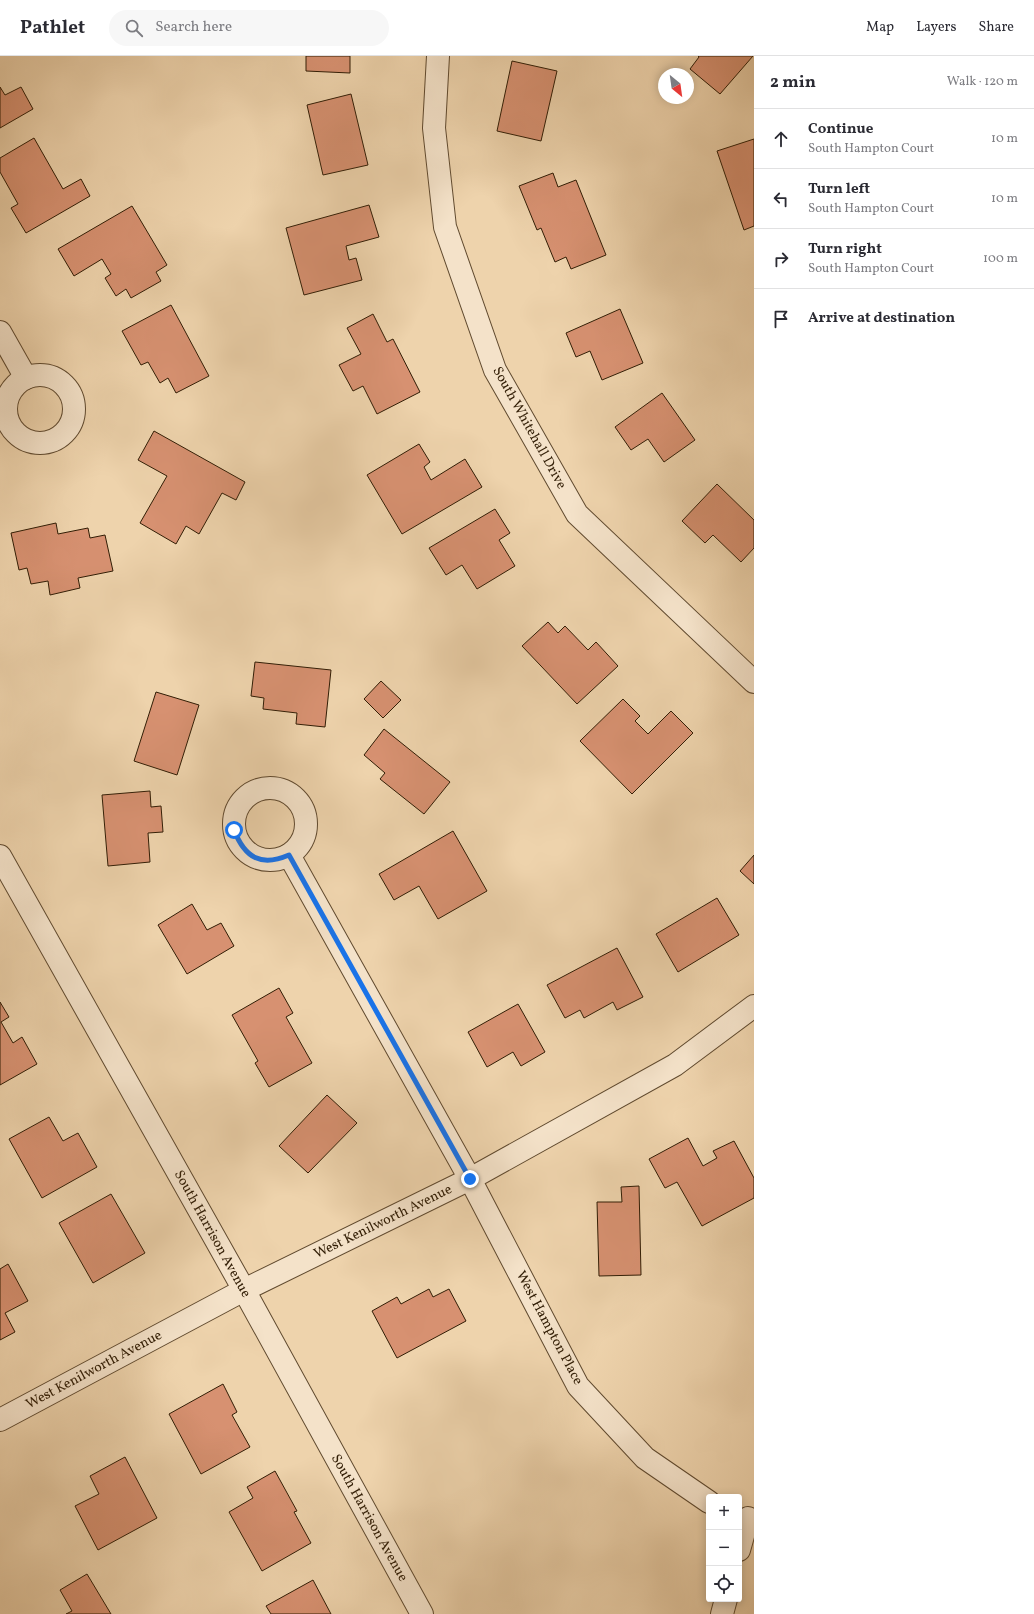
<!DOCTYPE html>
<meta charset="utf-8">
<style>
body{margin:0;font-family:Vollkorn,serif;background:#f7f7f7;color:#2b2b33}
.controls{position:absolute;right:12px;bottom:12px;display:grid;overflow:hidden;border-radius:4px;box-shadow:0 2px 10px #0003}
.controls button{width:36px;height:36px;display:grid;place-items:center;padding:0;border:0;border-bottom:1px solid #e1e1e2;background:#fff;color:#2b2b33;font:20px sans-serif}
.compass{position:absolute;left:658px;top:12px;width:36px;height:36px;border-radius:50%;background:#fff;box-shadow:0 2px 10px #0003;rotate:151deg}
.stop{position:absolute;width:12px;height:12px;margin:-9px;border:3px solid #1a73e8;border-radius:50%;background:#fff}
.stop.end{background:#1a73e8;border-color:#fff;box-shadow:0 1px 4px #0008}
.list{margin:0;padding:0;list-style:none}
h2{display:flex;justify-content:space-between;align-items:center;height:52px;margin:0;padding:0 16px;font-size:17px}
h2 small{font-size:13px;font-weight:400;color:#7c7c81}
.list li{display:grid;grid-template-columns:26px 1fr auto;gap:12px;align-items:center;box-sizing:border-box;height:60px;padding:0 16px;border-top:1px solid #e1e1e2}
.list b{display:block;font-size:15px;white-space:nowrap}
.list p{margin:0;font-size:13px;white-space:nowrap;color:#7c7c81}
.list em{font-size:13px;font-style:normal;color:#7c7c81}
.icon{flex:none;width:22px;height:22px;fill:none;stroke:currentColor;stroke-width:2;stroke-linecap:round;stroke-linejoin:round}
.map{position:relative;flex:none;width:754px;height:1558px;overflow:hidden}
header{display:flex;align-items:center;gap:24px;box-sizing:border-box;height:56px;padding:0 20px;background:#fff;border-bottom:1px solid #e1e1e2}
header strong{font-size:19px}
nav{display:flex;gap:22px;margin-inline-start:auto;font-size:14px}
.search{width:280px;height:36px;background:#f7f7f7;display:flex;align-items:center;gap:10px;box-sizing:border-box;padding:0 14px;border-radius:22px;color:#7c7c81;font-size:15px}
main{display:flex}
aside{flex:1;background:#fff}
.map>svg:first-child{display:block}
.building{fill:#d79171;stroke:#311d05}
.lines{fill:none;stroke-linecap:round;stroke-linejoin:round}
.minor-casing{stroke:#604a2f;stroke-width:24}
.minor{stroke:#f4e2c9;stroke-width:22}
.route{stroke:#1a73e8;stroke-width:5}
.labels{text-anchor:middle;dominant-baseline:central;stroke-width:3.5;stroke-linejoin:round;paint-order:stroke}
.street-label{font-size:14px;fill:#311d05;stroke:#f4e2c9}
</style>
<header>
<strong>Pathlet</strong>
<div class="search"><svg class="icon" aria-label="search" viewBox="0 0 24 24"><circle cx="10" cy="10" r="6"/><path d="M15 15l6 6"/></svg>Search here</div>
<nav><a>Map</a><a>Layers</a><a>Share</a></nav>
</header>
<main>
<div class="map">
<svg width="754" height="1558" viewBox="0 0 754 1558">
<rect width="100%" height="100%" fill="#eed3ac"/>
<filter id="stains"><feTurbulence type="fractalNoise" baseFrequency=".005" numOctaves="4"/><feColorMatrix values="0 0 0 0 .2 0 0 0 0 .09 0 0 0 0 .02 0 0 0 .5 -.17"/></filter>
<radialGradient id="worn" r=".72"><stop offset=".6" stop-color="#630" stop-opacity="0"/><stop offset="1" stop-color="#630" stop-opacity=".3"/></radialGradient>
<g class="building">
<polygon points="306,0 350,0 350,17 306,15"/>
<polygon points="698,0 753,0 720,38 690,13 699,1"/>
<polygon points="512,5 557,15 541,85 497,75"/>
<polygon points="0,31 5,39 21,31 33,53 0,72"/>
<polygon points="351,38 368,109 323,119 307,49"/>
<polygon points="34,82 63,133 81,123 90,140 26,177 11,152 18,148 0,116 0,102"/>
<polygon points="754,83 754,170 744,174 717,95"/>
<polygon points="553,117 558,131 576,124 606,199 571,213 566,201 555,206 541,172 537,174 519,130"/>
<polygon points="369,149 379,181 346,190 349,204 356,202 362,224 304,239 286,172"/>
<polygon points="132,150 167,209 156,216 161,225 131,242 126,233 116,240 105,222 111,218 102,203 74,220 58,193"/>
<polygon points="171,249 209,320 176,337 168,322 160,327 148,306 141,309 122,275"/>
<polygon points="620,253 643,307 602,324 590,295 576,301 566,277"/>
<polygon points="373,258 387,286 393,283 420,336 377,358 363,330 353,335 339,309 361,298 347,272"/>
<polygon points="662,337 695,384 664,406 648,383 631,394 615,371"/>
<polygon points="154,375 245,426 236,444 222,437 199,478 186,470 176,488 140,467 167,420 138,404"/>
<polygon points="419,388 430,406 424,411 431,424 465,403 482,431 402,478 367,419"/>
<polygon points="717,428 754,464 754,492 741,506 713,479 705,487 682,465"/>
<polygon points="495,453 510,477 499,484 515,510 477,533 462,509 446,519 429,492"/>
<polygon points="56,467 58,478 88,472 90,482 105,479 113,515 78,522 80,532 50,539 48,525 31,528 27,512 19,514 11,477"/>
<polygon points="548,566 558,577 565,570 588,594 596,586 618,610 577,648 522,590"/>
<polygon points="255,606 331,614 325,671 296,668 297,657 263,653 264,642 251,640"/>
<polygon points="381,625 401,644 383,662 364,643"/>
<polygon points="156,636 199,649 177,719 134,705"/>
<polygon points="623,643 640,660 635,665 648,678 671,655 693,677 632,738 580,685"/>
<polygon points="384,673 450,726 424,758 380,723 385,717 364,699"/>
<polygon points="150,735 151,751 161,750 163,776 148,777 150,806 108,810 102,739"/>
<polygon points="453,775 487,835 438,863 419,830 394,844 379,818"/>
<polygon points="754,799 754,828 740,815"/>
<polygon points="717,842 739,879 678,916 656,878"/>
<polygon points="192,848 207,874 221,867 234,890 187,918 158,869"/>
<polygon points="617,892 643,941 617,954 613,946 584,962 580,954 565,962 547,929"/>
<polygon points="279,932 293,957 286,961 312,1007 269,1031 255,1007 258,1005 232,959"/>
<polygon points="0,946 9,961 1,966 13,987 22,981 37,1008 0,1029"/>
<polygon points="518,948 545,996 521,1010 513,996 487,1011 468,976"/>
<polygon points="327,1039 357,1067 308,1117 279,1090"/>
<polygon points="49,1061 63,1085 78,1077 97,1111 42,1142 9,1083"/>
<polygon points="688,1082 703,1110 717,1102 713,1095 734,1085 754,1122 754,1142 702,1170 677,1126 665,1132 649,1103"/>
<polygon points="639,1130 641,1219 599,1220 597,1146 622,1146 621,1131"/>
<polygon points="111,1138 145,1197 93,1227 59,1167"/>
<polygon points="8,1208 28,1245 5,1257 15,1276 0,1284 0,1213"/>
<polygon points="429,1233 433,1241 449,1233 466,1265 397,1302 372,1255 397,1241 401,1248"/>
<polygon points="223,1328 237,1356 232,1359 250,1391 201,1418 169,1358"/>
<polygon points="125,1401 157,1462 98,1494 75,1450 99,1438 90,1420"/>
<polygon points="275,1415 297,1455 294,1456 311,1487 262,1515 229,1456 253,1442 247,1431"/>
<polygon points="87,1518 111,1558 66,1558 72,1555 60,1534"/>
<polygon points="313,1524 331,1558 271,1558 266,1550"/>
</g>
<g class="lines">
<g class="minor-casing">
<g id="minor">
<polyline points="438,0 434,72 445,171 495,314 577,458 754,626"/>
<polyline points="0,276 26,322"/>
<circle cx="40" cy="353" r="34"/>
<circle cx="270" cy="768" r="36"/>
<polyline points="289,799 470,1123 578,1330 645,1402 709,1446"/>
<polyline points="0,800 244,1234 422,1558"/>
<polyline points="0,1364 244,1234 470,1123 675,1009 754,950"/>
<polyline points="739,1494 748,1462"/>
<polyline points="722,1558 726,1543"/>
</g>
</g>
<use href="#minor" class="minor"/>
</g>
<g class="lines">
<path class="route" d="M234,774c11,28 27,37 55,25l181,324"/>
</g>
<g class="labels">
<g class="street-label">
<text transform="translate(529 372) rotate(61)">South Whitehall Drive</text>
<text transform="translate(383 1166) rotate(-26)">West Kenilworth Avenue</text>
<text transform="translate(212 1178) rotate(61)">South Harrison Avenue</text>
<text transform="translate(549 1272) rotate(62)">West Hampton Place</text>
<text transform="translate(94 1314) rotate(-28)">West Kenilworth Avenue</text>
<text transform="translate(369 1462) rotate(61)">South Harrison Avenue</text>
</g>
</g>
<rect width="100%" height="100%" filter="url(#stains)"/>
<rect width="100%" height="100%" fill="url(#worn)"/>
</svg>
<div class="controls">
<button>+</button>
<button>−</button>
<button><svg class="icon" aria-label="locate" viewBox="0 0 24 24"><circle cx="12" cy="12" r="6"/><path d="M12 2v4M12 18v4M2 12h4M18 12h4"/></svg></button>
</div>
<svg class="compass" viewBox="-18 -18 36 36"><path d="M0-13l5 13h-10z" fill="#e53935"/><path d="M0 13l5-13h-10z" fill="#7c7c81"/></svg>
<div class="stop" style="left:234px;top:774px"></div>
<div class="stop end" style="left:470px;top:1123px"></div>
</div>
<aside>
<h2>2 min<small>Walk · 120 m</small></h2>
<ul class="list">
<li><svg class="icon" aria-label="ahead" viewBox="0 0 24 24"><path d="M12 20V5M6 11l6-6 6 6"/></svg><div><b>Continue</b><p>South Hampton Court</p></div><em>10 m</em></li>
<li><svg class="icon" aria-label="left" viewBox="0 0 24 24"><path d="M17 20v-9H6M10 6l-5 5 5 5"/></svg><div><b>Turn left</b><p>South Hampton Court</p></div><em>10 m</em></li>
<li><svg class="icon" aria-label="right" viewBox="0 0 24 24"><path d="M7 20v-9h11M14 6l5 5-5 5"/></svg><div><b>Turn right</b><p>South Hampton Court</p></div><em>100 m</em></li>
<li><svg class="icon" aria-label="arrive" viewBox="0 0 24 24"><path d="M6 21V4h12l-3 4 3 4H6"/></svg><div><b>Arrive at destination</b></div></li>
</ul>
</aside>
</main>
